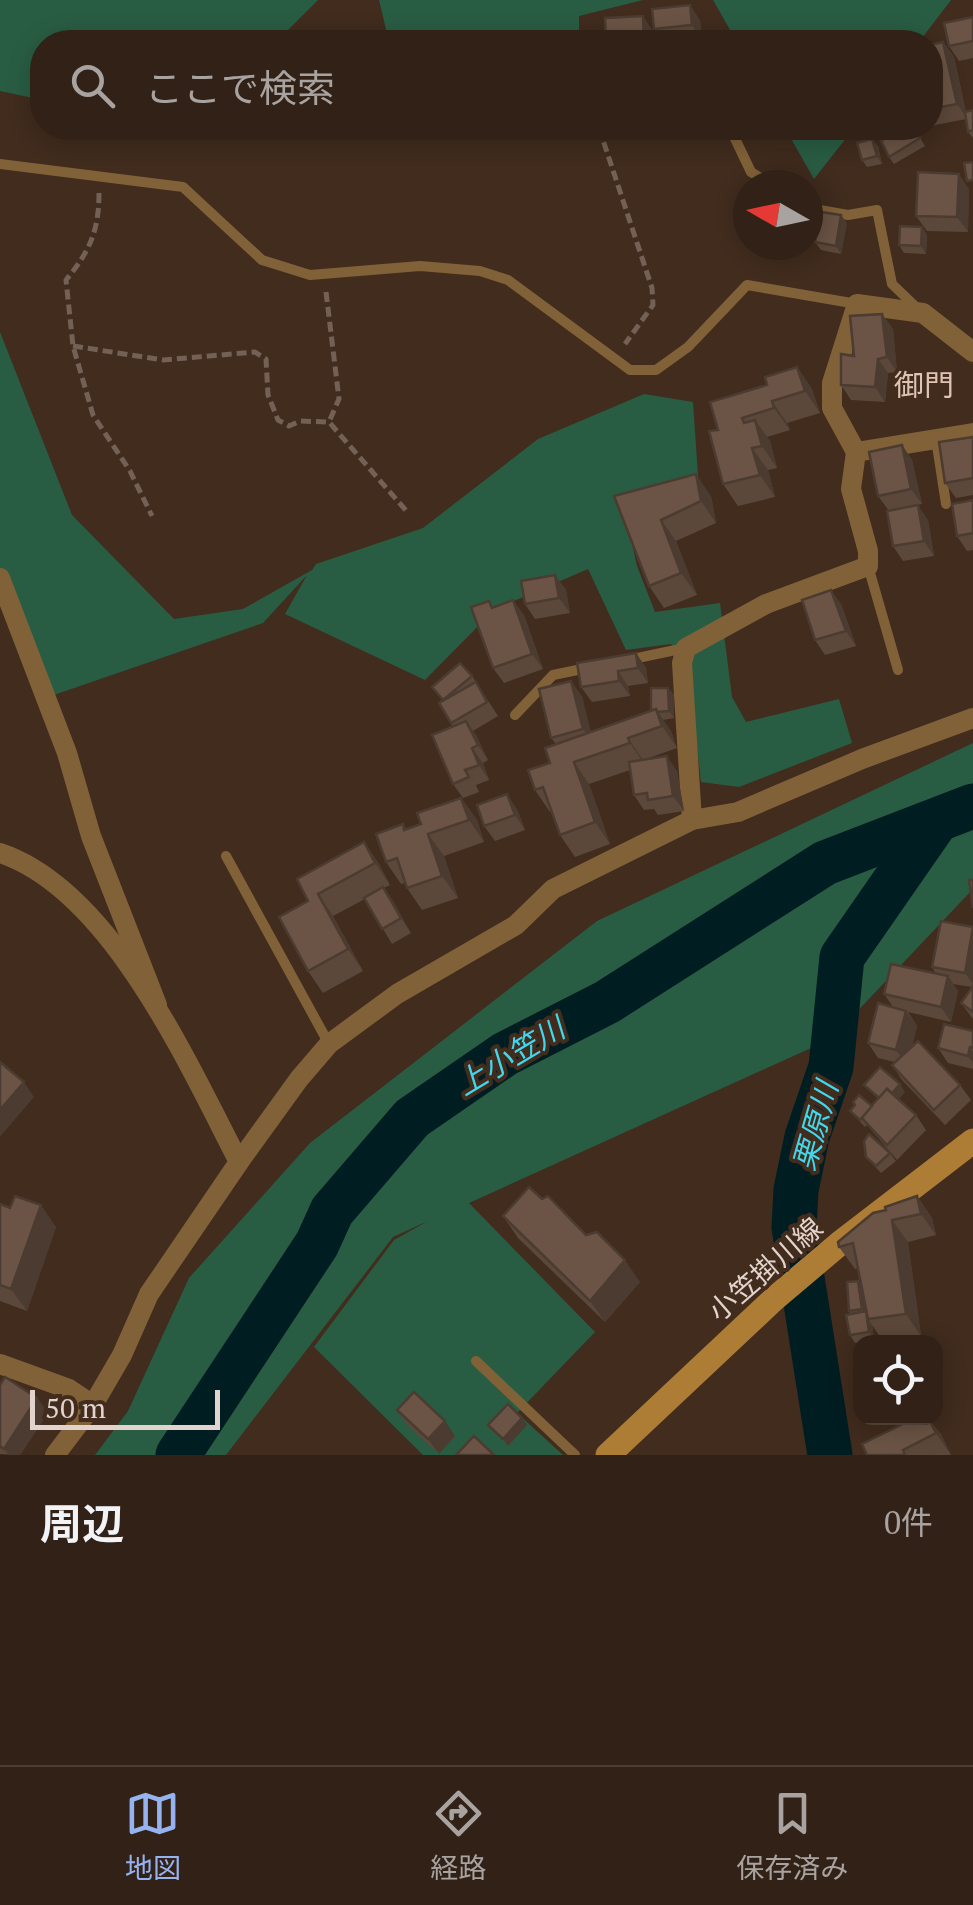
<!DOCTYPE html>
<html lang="ja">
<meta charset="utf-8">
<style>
body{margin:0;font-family:"PT Serif","Noto Sans JP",serif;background:#39291f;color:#f1f3f6}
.controls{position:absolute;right:30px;bottom:30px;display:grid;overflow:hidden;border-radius:20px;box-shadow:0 5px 25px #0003}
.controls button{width:90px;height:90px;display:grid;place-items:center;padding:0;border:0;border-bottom:2px solid #4c3e35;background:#312116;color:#f1f3f6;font:50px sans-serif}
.compass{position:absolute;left:733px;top:170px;width:90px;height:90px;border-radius:50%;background:#312116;box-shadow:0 5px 25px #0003;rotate:279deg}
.scale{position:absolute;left:30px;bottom:25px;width:190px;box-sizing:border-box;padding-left:10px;border:5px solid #e2d4cc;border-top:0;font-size:28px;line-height:35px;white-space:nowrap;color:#e2d4cc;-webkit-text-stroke:8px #412c1e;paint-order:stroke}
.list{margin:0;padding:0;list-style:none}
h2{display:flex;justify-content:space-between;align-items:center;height:130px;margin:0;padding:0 40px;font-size:42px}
h2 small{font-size:32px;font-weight:400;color:#a8a3a1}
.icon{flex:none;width:55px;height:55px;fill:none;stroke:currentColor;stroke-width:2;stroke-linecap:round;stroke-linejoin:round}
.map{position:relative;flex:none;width:973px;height:1455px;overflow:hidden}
.search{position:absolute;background:#312116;box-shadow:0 5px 25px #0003;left:30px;right:30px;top:30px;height:110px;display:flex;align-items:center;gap:25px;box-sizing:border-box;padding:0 35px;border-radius:40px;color:#a8a3a1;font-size:38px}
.sheet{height:310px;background:#312116}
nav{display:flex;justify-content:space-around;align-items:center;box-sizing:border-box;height:140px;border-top:2px solid #4c3e35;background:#312116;font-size:28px;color:#a8a3a1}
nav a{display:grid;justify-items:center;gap:5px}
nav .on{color:#95b2f1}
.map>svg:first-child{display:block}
.green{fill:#295d43}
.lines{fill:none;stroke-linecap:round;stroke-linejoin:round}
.river{stroke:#001d22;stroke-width:45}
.path{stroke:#746155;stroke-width:5;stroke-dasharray:10 5;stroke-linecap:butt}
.lane{stroke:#816238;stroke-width:10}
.street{stroke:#816238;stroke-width:20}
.secondary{stroke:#ad7d35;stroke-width:25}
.wall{fill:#5c483b}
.shaded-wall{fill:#4b3b30}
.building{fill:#6b5445;stroke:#4b3b30;stroke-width:2.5}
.labels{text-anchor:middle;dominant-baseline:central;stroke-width:8;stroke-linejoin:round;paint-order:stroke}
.street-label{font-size:28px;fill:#e2d4cc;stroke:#412c1e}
.neighbourhood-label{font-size:30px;fill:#dec3b2;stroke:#412c1e}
.water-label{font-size:30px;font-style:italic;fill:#3fd8ee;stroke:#412c1e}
</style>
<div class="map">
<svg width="973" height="1455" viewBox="0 0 973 1455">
<rect width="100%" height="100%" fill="#412c1e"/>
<g class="green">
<polygon points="0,0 318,0 276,42 42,42 42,100 0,91"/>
<polygon points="379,0 643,0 579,16 579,42 389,42"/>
<polygon points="713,0 951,0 919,42 737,42"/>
<polygon points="785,128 854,128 814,179"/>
<polygon points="0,332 72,515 174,619 243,609 312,570 316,564 423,528 538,439 644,394 693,402 699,490 625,514 637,566 655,612 720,603 732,697 746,722 839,699 852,743 739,787 701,782 687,658 671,644 626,650 588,569 495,609 425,680 285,614 307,575 263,623 45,698 0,597"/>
<polygon points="973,743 973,889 831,1039 469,1203 595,1332 517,1413 563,1455 423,1455 314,1347 394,1240 428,1221 393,1237 226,1455 95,1455 128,1411 189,1278 310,1143 597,921"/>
</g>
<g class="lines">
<g class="river">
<polyline points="178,1455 317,1244 332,1211 412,1118 505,1054 607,1002 825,863 973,806"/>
<polyline points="830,1455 794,1227 796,1190 807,1137 831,1067 842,957 935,823"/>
</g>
<g class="path">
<polyline points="599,128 652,288 653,305 625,344"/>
<path d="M99,193c0,37 -9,58 -33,87l7,66 20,69 37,56 22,45"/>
<polyline points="326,292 339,399 329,422"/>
<polyline points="73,346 163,360 255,352 266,359 268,395 278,420 289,426 300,421 329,422 409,514"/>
</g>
<g class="lane">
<polyline points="730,128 751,172 772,185"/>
<polyline points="0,164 183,187 262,260 310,275 420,266 480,271 508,280 630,370 656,370 688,347 747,285 857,304"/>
<polyline points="808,208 848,215 877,210 892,284 918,309"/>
<polyline points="936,439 946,504"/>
<polyline points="868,566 898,670"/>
<polyline points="628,660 685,648"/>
<polyline points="515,715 553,675 587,668"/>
<polyline points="226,856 329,1044"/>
<polyline points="476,1361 575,1455"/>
</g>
<g class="street">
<polyline points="856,452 832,408 832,383 857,304 923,313 973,352"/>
<polyline points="0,578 67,753 91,836 157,1005"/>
<polyline points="692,820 682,663 686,648 766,604 868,566 868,551 851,489 856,452 973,433"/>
<path d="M0,853c111,37 188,211 239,309"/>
<polyline points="0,1364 69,1389 93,1405"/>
<polyline points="55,1455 93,1405 122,1355 149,1294 239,1162 299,1079 329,1044 397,994 516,925 553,889 692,820 738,812 862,759 973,718"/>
</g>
<polyline class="secondary" points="608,1455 774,1299 839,1244 973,1141"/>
</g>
<g class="wall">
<polygon points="973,17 973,58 959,61 949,46"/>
<polygon points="700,20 702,40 663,42 654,29"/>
<polygon points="943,42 954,57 966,112 973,110 973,138 968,132 966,119 930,126 930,45"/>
<polygon points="914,128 925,146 894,164 889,157"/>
<polygon points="878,146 882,164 867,167 862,160"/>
<polygon points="969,189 968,232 927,231 916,216"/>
<polygon points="847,223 841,254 821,250 815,242"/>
<polygon points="922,227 927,235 926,254 904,253 899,245"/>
<polygon points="882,314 893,329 897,372 888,373 885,402 851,400 841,385 854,356"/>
<polygon points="797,367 812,389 820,413 787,423 790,430 767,437 770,441 777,468 768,470 775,497 738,506 723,484 718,430 767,385"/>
<polygon points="973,437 973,495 956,498 945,483"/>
<polygon points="902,445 912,460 922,504 897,509 928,520 934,556 903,561 893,546 889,511 878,496"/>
<polygon points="614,496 711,496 716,523 676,541 697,595 664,608 649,586"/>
<polygon points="973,500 973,550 967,551 957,536"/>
<polygon points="555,575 566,590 570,613 535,619 525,604"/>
<polygon points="489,601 494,607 524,615 543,669 504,683 493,668"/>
<polygon points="841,604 856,646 825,655 815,640"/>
<polygon points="636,653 646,668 648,683 628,686 630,696 592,702 581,687"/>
<polygon points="472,676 498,716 473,731 488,760 483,763 489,780 476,785 479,792 463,798 453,784 453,727 439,703"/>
<polygon points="668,688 674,695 674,718 663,720 671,731 677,748 643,760 677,771 684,811 658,815 654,809 644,810 634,795 630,770 589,784 610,844 575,857 560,835 551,811 550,812 535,790 550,763 556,744 551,738 582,696 590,732 651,711"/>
<polygon points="461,798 477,820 484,842 444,856 458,898 422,910 407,888 405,883 401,884 386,862 403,824 406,829 421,824"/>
<polygon points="517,809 525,830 495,841 484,826"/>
<polygon points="364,842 379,864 390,885 384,888 411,933 392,944 365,899 333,916 363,971 323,993 308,971 308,901"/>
<polygon points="973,927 973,1019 961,1003 972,987 953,984 958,991 951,1022 908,1012 917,1026 912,1047 960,1085 971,1100 945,1125 902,1080 892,1065 895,1062 878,1058 868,1043 893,1007 884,994 936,974 932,967"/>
<polygon points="973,1031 973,1069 948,1063 938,1048"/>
<polygon points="864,1085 905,1092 898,1099 916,1115 926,1130 897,1160 867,1125 865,1127 850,1111 872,1106 878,1099"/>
<polygon points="890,1153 896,1161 881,1173 866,1157"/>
<polygon points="917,1196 932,1218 936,1235 908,1242 921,1336 883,1341 872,1325 874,1339 855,1343 850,1335 851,1314 849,1311 861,1284 858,1268 855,1269 839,1247 886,1210"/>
<polygon points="542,1199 586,1235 640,1282 605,1322 518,1238 503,1216"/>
<polygon points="0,1204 56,1227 27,1311 0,1301"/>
<polygon points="0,1385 37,1398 48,1413 20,1455 0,1454"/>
<polygon points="397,1410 455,1436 439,1454 407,1425"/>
<polygon points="915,1418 941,1434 951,1455 867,1455"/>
</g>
<g class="shaded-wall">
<polygon points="690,5 700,20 702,40 692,25"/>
<polygon points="643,16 653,31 654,42 644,42"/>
<polygon points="943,42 954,57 967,118 957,104"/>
<polygon points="872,139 878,146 882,164 877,156"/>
<polygon points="959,174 969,189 968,232 957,217"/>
<polygon points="808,210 816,221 808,235"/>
<polygon points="841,215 847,223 841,254 836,246"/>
<polygon points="922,227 927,235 926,254 921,246"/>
<polygon points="794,245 803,245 799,252"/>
<polygon points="882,314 893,329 897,372 887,357"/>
<polygon points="878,359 888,373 885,402 875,387"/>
<polygon points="797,367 812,389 820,413 805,391"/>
<polygon points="772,401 787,423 790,430 774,408"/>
<polygon points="755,420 770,441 777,468 762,446"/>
<polygon points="902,445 912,460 922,504 911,489"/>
<polygon points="752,448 768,470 775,497 760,475"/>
<polygon points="696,474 711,496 716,523 701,501"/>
<polygon points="918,505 928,520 934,556 924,541"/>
<polygon points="661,520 676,541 697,595 681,573"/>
<polygon points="555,575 566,590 570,613 559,598"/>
<polygon points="831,590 841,604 856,646 846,631"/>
<polygon points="513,600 524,615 543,669 532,654"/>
<polygon points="636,653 646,668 648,683 638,668"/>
<polygon points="618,671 628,686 630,696 619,681"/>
<polygon points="571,681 582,696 594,744 583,729"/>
<polygon points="668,688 674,695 674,718 669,711"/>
<polygon points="656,709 671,731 677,748 662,726"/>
<polygon points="466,721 477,736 488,760 478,745"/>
<polygon points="628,738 643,760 645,765 630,743"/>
<polygon points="472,748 483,763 489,780 479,765"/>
<polygon points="667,756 677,771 684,811 673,796"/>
<polygon points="574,762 589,784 610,844 595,822"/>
<polygon points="507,794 517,809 525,830 515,815"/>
<polygon points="461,798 477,820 484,842 469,820"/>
<polygon points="428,834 444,856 458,898 442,876"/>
<polygon points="364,842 379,864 390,885 375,863"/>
<polygon points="383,887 394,902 411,933 401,918"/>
<polygon points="318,894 333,916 363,971 348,949"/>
<polygon points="973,931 973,984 965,973"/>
<polygon points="948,976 958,991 951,1022 941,1007"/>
<polygon points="906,1011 917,1026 907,1065 896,1050"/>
<polygon points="970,1047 973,1052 973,1063 968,1056"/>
<polygon points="24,1082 34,1097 0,1137 0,1110"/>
<polygon points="900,1084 905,1092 890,1110 884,1102"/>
<polygon points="917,1196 932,1218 936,1235 921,1214"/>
<polygon points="41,1205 56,1227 27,1311 11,1289"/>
<polygon points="892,1220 908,1242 921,1336 906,1314"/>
<polygon points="625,1260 640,1282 605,1322 590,1301"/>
<polygon points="858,1281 863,1288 868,1319 872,1325 874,1339 869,1332 866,1314 862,1309"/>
<polygon points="37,1398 48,1413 20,1455 9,1455 4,1449"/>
<polygon points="522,1418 527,1425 508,1446 503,1439"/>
<polygon points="928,1418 941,1434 951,1455 936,1433"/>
<polygon points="445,1421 455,1436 439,1454 428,1439"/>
</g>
<g class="building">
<polygon points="690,5 692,25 654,29 652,9"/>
<polygon points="643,16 644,42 606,42 605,18"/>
<polygon points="973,17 973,41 949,46 944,23"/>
<polygon points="943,42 957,104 930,109 930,45"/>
<polygon points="973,110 973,130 968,132 965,112"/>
<polygon points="905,128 913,128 920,138 889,157 881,141"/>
<polygon points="872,139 877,156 862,160 857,143"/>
<polygon points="973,162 973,180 967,181 964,163"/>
<polygon points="918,172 959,174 957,217 916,216"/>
<polygon points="748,199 748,215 741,212"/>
<polygon points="821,212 841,215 836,246 815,242"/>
<polygon points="900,226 922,227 921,246 899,245"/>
<polygon points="882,314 887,357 878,359 875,387 841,385 841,354 854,356 850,316"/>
<polygon points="797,367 805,391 772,401 774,408 742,418 744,423 755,420 762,446 752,448 760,475 723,484 709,431 718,430 710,402 767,385 765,377"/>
<polygon points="973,437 973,478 945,483 939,442"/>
<polygon points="902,445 911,489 878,496 869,452"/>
<polygon points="696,474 701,501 661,520 681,573 649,586 614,496"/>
<polygon points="973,500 973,533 957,536 952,504"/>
<polygon points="918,505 924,541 893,546 887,511"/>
<polygon points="555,575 559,598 525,604 521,581"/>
<polygon points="831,590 846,631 815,640 802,600"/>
<polygon points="513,600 532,654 493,668 471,607 489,601 492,608"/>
<polygon points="636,653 638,668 618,671 619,681 581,687 577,663"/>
<polygon points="460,663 472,676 443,700 432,687"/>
<polygon points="571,681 583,729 551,738 539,689"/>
<polygon points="476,682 487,702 451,723 439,703"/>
<polygon points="651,688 668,688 669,711 657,712 656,709 651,711"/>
<polygon points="656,709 662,726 628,738 630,743 574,762 595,822 560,835 543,787 535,790 528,770 550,763 545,748"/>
<polygon points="466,721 478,745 472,748 479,765 465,770 469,777 453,784 432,735"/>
<polygon points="667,756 673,796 648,800 647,793 634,795 629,762"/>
<polygon points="507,794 515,815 484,826 477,805"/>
<polygon points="461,798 469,820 428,834 442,876 407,888 397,858 386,862 376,834 403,824 404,830 421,824 417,813"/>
<polygon points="364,842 375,863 318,894 348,949 308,971 279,917 308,901 297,879"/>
<polygon points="969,880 973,880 973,908"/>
<polygon points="383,887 401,918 382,929 364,898"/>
<polygon points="941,921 973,927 965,973 932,967"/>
<polygon points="891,964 948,976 941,1007 884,994"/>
<polygon points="973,986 973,1012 961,1003"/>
<polygon points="878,1003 906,1011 896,1050 868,1043"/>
<polygon points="944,1024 973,1031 973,1048 970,1047 968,1056 938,1048"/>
<polygon points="918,1041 960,1085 934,1110 892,1065"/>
<polygon points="0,1062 24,1082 0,1110"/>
<polygon points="880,1067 900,1084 892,1093 887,1089 879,1098 864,1085"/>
<polygon points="887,1089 916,1115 887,1145 861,1117"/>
<polygon points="859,1095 872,1106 860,1120 850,1111 855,1105 853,1102"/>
<polygon points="869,1134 890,1153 876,1166 866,1157 864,1141"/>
<polygon points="529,1187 542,1199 548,1196 586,1235 597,1232 625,1260 590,1301 503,1216"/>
<polygon points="15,1196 41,1205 11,1289 0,1285 0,1204 10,1208"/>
<polygon points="917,1196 921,1214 892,1220 906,1314 868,1319 853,1243 839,1247 838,1242 873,1213 886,1210 885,1207"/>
<polygon points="858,1281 862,1309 849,1311 847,1282"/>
<polygon points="866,1311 869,1332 850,1335 846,1315"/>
<polygon points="5,1377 37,1398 4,1449 0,1446 0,1385"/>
<polygon points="414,1392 445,1421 428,1439 397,1410"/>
<polygon points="508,1404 522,1418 503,1439 488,1425"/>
<polygon points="915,1418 928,1418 936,1433 903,1450 905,1455 867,1455 862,1444"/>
<polygon points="474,1436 494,1455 456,1455"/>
</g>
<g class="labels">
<g class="street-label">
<text transform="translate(765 1269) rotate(-41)">小笠掛川線</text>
</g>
<g class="neighbourhood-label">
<text x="924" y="385">御門</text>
</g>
<g class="water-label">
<text transform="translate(510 1056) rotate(-31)">上小笠川</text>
<text transform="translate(815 1126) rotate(-74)">栗原川</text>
</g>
</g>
</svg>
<div class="controls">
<button><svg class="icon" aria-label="locate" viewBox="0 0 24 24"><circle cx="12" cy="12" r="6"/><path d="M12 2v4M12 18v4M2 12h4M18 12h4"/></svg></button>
</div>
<svg class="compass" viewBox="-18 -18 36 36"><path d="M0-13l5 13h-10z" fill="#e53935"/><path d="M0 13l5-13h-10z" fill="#a8a3a1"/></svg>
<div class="scale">50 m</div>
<div class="search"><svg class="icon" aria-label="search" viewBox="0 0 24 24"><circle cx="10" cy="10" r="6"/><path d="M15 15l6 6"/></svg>ここで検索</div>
</div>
<section class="sheet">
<h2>周辺<small>0件</small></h2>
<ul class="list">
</ul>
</section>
<nav>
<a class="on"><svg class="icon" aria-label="map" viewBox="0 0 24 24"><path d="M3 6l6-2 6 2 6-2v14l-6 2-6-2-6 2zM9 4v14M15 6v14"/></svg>地図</a>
<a><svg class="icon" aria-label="directions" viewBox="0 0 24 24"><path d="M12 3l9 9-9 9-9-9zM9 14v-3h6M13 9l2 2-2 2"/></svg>経路</a>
<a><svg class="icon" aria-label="saved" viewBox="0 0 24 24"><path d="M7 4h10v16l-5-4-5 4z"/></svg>保存済み</a>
</nav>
